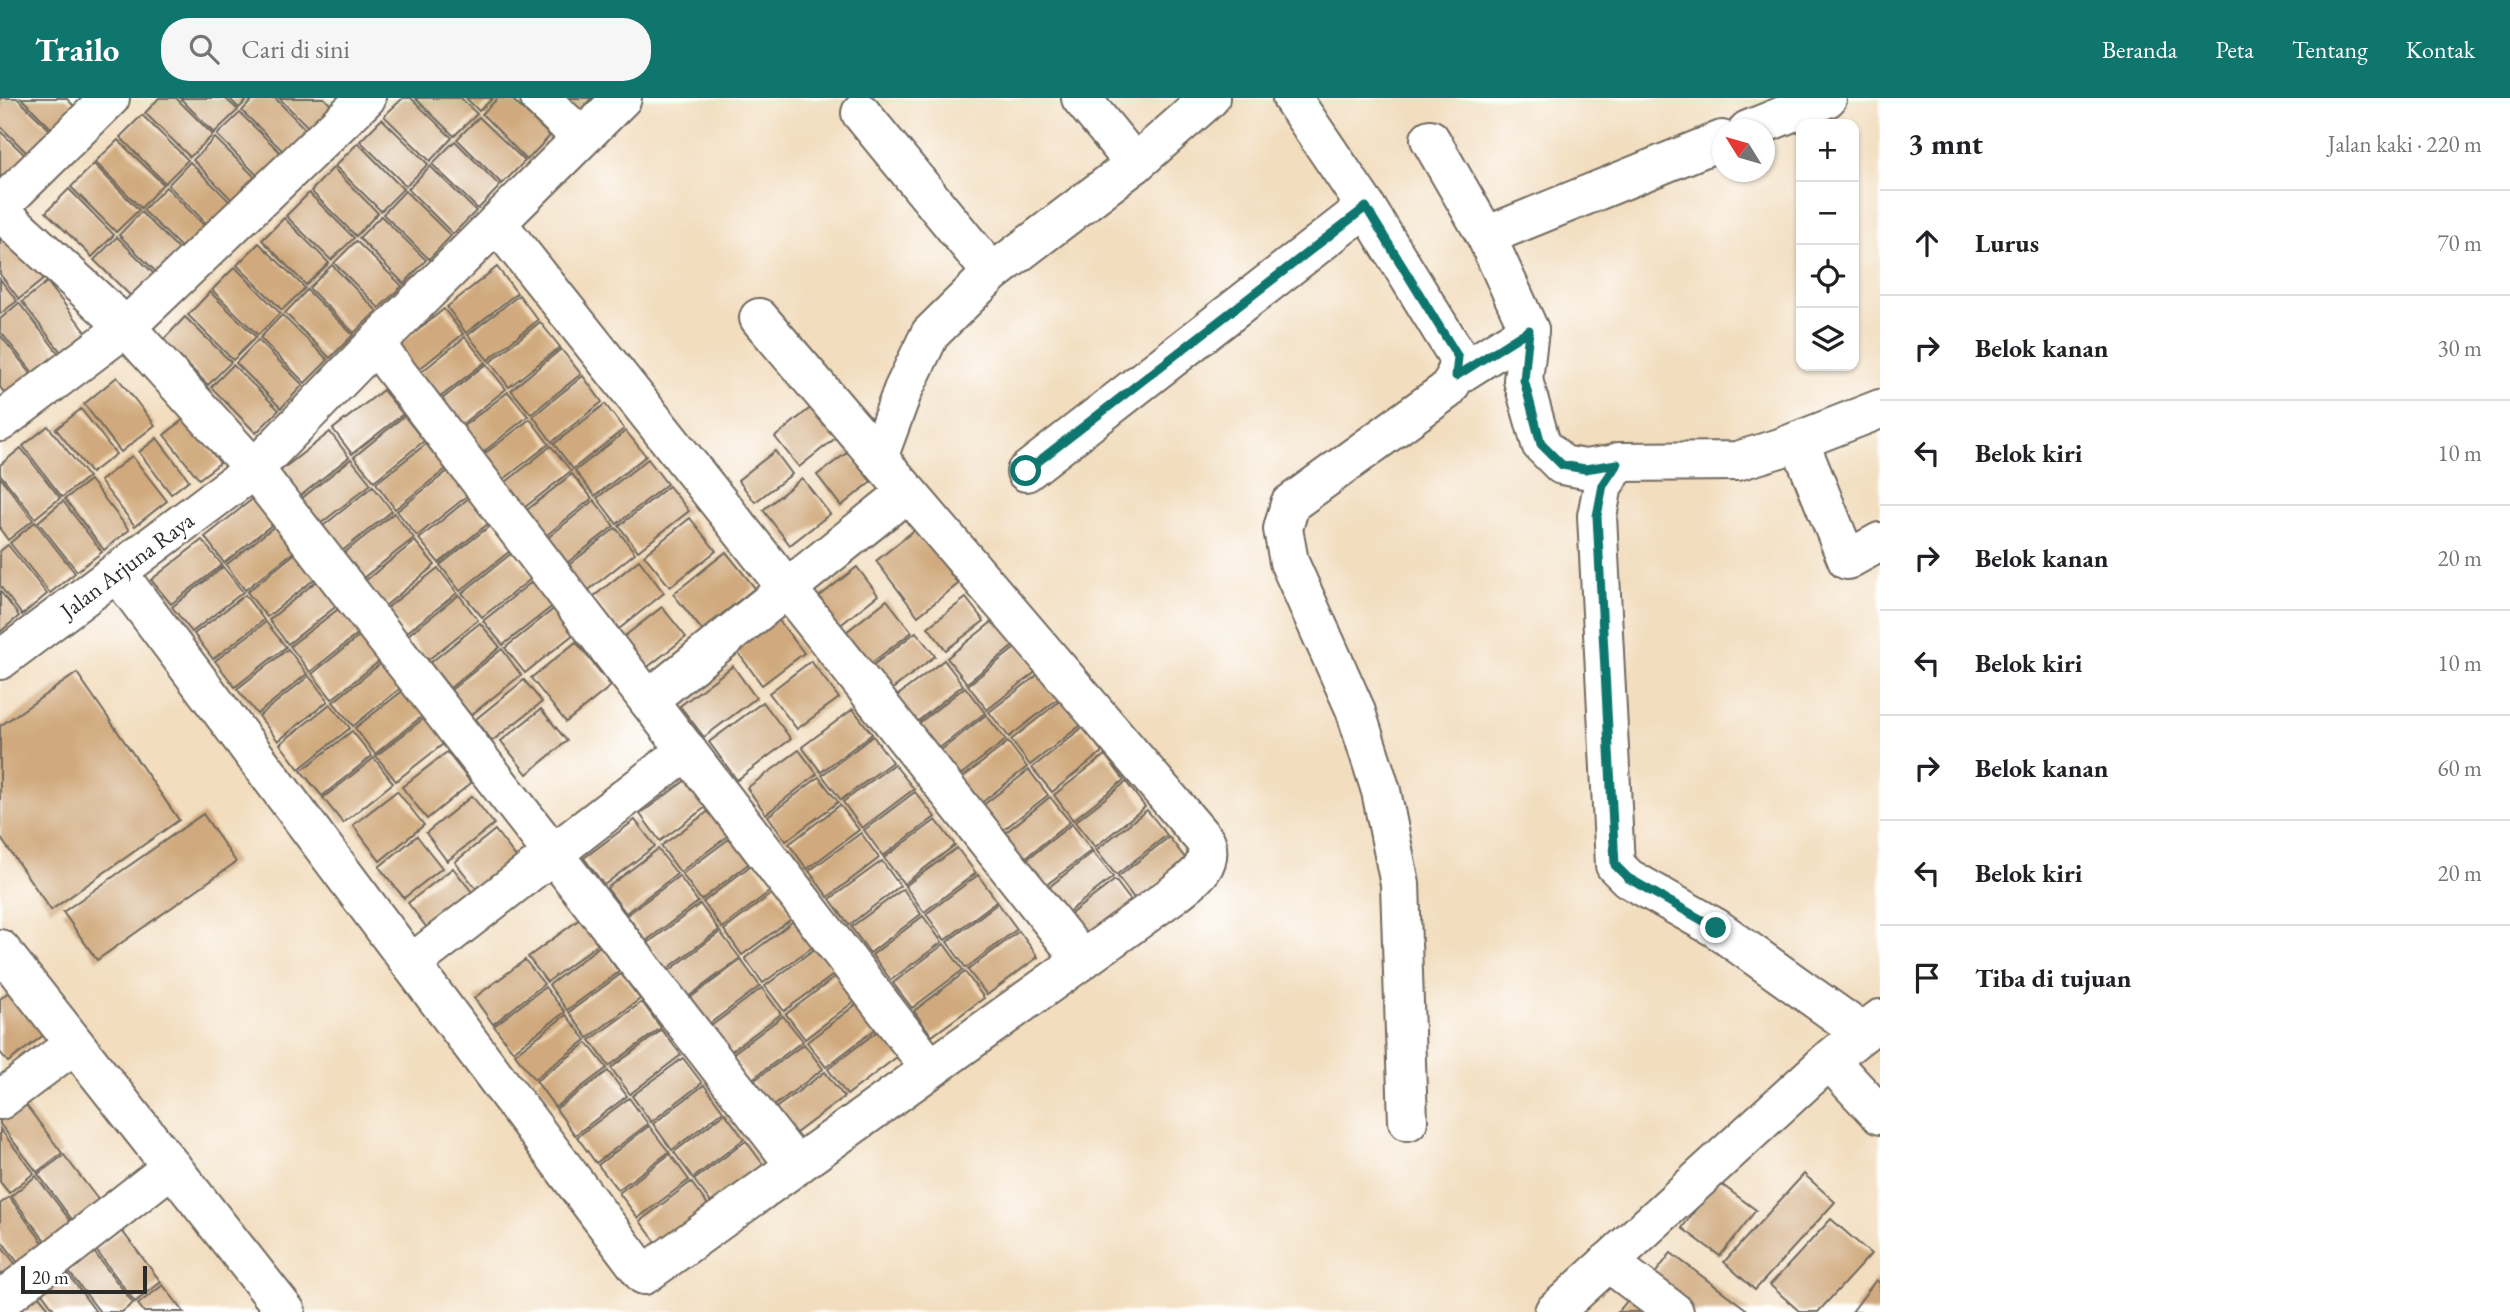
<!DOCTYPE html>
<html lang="id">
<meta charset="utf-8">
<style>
body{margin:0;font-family:"EB Garamond",serif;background:#f6f6f6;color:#202124}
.controls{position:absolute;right:21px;top:21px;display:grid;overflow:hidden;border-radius:14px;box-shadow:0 2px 5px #0004}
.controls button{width:63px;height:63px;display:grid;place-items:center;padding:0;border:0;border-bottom:2px solid #e0e0e0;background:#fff;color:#202124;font:35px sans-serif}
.compass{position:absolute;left:1712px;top:21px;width:63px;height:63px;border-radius:50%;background:#fff;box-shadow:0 2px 5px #0004;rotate:307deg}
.scale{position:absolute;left:21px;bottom:18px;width:126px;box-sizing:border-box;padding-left:7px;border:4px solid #2b2b2b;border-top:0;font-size:19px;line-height:24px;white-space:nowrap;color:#2b2b2b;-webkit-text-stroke:5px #fff;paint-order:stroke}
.stop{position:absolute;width:21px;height:21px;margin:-16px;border:5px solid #0f766e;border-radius:50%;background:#fff}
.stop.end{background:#0f766e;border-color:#fff;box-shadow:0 2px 7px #0008}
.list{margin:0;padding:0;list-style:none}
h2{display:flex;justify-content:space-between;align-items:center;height:91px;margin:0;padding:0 28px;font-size:30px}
h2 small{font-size:23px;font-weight:400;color:#757577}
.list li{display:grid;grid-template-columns:46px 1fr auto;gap:21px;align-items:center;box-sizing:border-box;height:105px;padding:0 28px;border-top:2px solid #e0e0e0}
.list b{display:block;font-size:26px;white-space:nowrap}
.list em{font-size:23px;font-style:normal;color:#757577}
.icon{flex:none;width:38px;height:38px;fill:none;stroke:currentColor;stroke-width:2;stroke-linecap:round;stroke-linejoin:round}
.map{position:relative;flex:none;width:1880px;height:1214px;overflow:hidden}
header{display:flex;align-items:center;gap:42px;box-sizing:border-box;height:98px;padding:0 35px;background:#0f766e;color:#fff}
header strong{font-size:33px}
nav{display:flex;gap:38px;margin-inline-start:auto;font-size:24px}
.search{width:490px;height:63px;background:#f6f6f6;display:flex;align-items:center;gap:18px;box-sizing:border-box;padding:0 24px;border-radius:28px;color:#757577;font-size:26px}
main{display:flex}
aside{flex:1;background:#fff}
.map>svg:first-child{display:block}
.building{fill:#d0aa7e}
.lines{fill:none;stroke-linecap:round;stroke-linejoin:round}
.minor-casing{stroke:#71695e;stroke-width:42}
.minor{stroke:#fff;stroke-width:38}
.route{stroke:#0f766e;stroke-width:9}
.labels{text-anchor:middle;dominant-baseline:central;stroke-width:5;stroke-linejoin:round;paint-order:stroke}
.street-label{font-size:23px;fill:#2b2b2b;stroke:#fff}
</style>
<header>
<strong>Trailo</strong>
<div class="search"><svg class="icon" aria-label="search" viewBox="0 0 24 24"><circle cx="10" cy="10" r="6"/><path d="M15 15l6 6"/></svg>Cari di sini</div>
<nav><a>Beranda</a><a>Peta</a><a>Tentang</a><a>Kontak</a></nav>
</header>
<main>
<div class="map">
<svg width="1880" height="1214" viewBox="0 0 1880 1214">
<rect width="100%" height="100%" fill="#fff"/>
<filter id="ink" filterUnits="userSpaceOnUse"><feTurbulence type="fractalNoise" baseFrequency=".0143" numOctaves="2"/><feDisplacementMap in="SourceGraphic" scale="14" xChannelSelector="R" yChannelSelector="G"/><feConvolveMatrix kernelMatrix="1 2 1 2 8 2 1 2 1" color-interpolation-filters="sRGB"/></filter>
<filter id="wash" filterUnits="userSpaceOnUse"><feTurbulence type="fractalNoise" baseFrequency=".00686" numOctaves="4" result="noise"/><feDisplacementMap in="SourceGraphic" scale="28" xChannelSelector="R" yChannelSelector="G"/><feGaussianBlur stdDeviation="1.57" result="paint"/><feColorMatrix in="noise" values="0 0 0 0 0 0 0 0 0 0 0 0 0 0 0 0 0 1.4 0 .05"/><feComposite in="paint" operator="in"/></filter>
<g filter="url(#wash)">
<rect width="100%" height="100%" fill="#f2ddbe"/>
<g id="blocks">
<g class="building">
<polygon points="0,0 17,0 54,36 31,59 0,28"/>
<polygon points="21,0 66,0 77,11 55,34"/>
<polygon points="159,0 176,0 213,37 190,59 145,15"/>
<polygon points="180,0 225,0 238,12 214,35"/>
<polygon points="229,0 249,0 239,10"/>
<polygon points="254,0 275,0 309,35 287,57 242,13"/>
<polygon points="279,0 324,0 334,10 312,33"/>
<polygon points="403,0 411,0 452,40 430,63 384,18"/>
<polygon points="415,0 461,0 477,16 454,38"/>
<polygon points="466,0 493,0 479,13"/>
<polygon points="498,0 511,0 550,38 527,62 482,16"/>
<polygon points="562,0 592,0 577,15"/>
<polygon points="240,15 286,60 262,82 217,37"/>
<polygon points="142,17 188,62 165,85 120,39"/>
<polygon points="479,19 525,63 502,86 457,41"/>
<polygon points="382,21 428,66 406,88 360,43"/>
<polygon points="0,33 29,61 6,84 0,78"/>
<polygon points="215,40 261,85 238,108 193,62"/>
<polygon points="118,42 163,86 141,110 95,64"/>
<polygon points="455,43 500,88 478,111 432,66"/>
<polygon points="358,45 403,91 381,113 335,68"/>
<polygon points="190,64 236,110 213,132 168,87"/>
<polygon points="94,66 139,112 116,134 71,89"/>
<polygon points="430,68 476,113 453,136 408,91"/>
<polygon points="333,70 378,115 356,138 311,93"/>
<polygon points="166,89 211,134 189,157 143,112"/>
<polygon points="69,91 114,137 92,159 46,114"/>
<polygon points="405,93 451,138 429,161 383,116"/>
<polygon points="309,95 354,140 331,162 286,118"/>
<polygon points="141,114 187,159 164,182 119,137"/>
<polygon points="381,118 426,162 404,186 359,140"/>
<polygon points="284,120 329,165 306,187 262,142"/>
<polygon points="5,131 44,181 19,201 0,176 0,135"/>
<polygon points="117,139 162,184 140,207 94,162"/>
<polygon points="356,143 402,188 379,210 334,165"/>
<polygon points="259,145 305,190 282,212 237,167"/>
<polygon points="332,167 377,213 354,235 309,190"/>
<polygon points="235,169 280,215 258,237 212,192"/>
<polygon points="497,169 517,195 466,235 447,209"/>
<polygon points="0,181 17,203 0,216"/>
<polygon points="47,184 86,234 61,254 22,204"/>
<polygon points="307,192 353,237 330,260 285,215"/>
<polygon points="210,194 256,239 233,262 188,217"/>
<polygon points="519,197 538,222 488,262 468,237"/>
<polygon points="19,205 59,256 34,276 0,233 0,221"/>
<polygon points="444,211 463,236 413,276 393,252"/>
<polygon points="282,217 328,262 305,285 260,240"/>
<polygon points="185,219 231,264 208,287 163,242"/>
<polygon points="540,224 560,249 509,289 490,264"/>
<polygon points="0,237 32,277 6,297 0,289"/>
<polygon points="465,239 485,264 434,304 415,279"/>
<polygon points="258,242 303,287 281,310 236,265"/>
<polygon points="561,251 581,276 531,316 511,292"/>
<polygon points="486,266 506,291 456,331 436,306"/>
<polygon points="233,267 279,312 256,335 211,289"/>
<polygon points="583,278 602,304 552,344 533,318"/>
<polygon points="117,279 155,327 121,354 84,306"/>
<polygon points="383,292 403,316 352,356 333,331"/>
<polygon points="508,294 528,318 477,359 457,333"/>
<polygon points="605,306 624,331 573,371 554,346"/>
<polygon points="814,307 838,338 799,369 775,339"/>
<polygon points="81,311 116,356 91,375 56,331"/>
<polygon points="404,318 424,343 374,383 354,359"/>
<polygon points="185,320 220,365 199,381 164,337"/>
<polygon points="530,321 549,346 499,385 479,360"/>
<polygon points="48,328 88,379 62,399 23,348"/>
<polygon points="626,333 646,358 595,398 575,373"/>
<polygon points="330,334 349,359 299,399 280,373"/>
<polygon points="157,340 189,382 171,396 139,354"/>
<polygon points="426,346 446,371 395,411 376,385"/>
<polygon points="551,348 571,373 520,413 501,388"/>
<polygon points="21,350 60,400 35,420 0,376 0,367"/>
<polygon points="775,353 792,376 755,404 738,382"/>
<polygon points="848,354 871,384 841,408 817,377"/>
<polygon points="132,358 167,403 135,428 100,383"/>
<polygon points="351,361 371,386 320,426 301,401"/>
<polygon points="648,361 667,386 617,426 597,400"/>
<polygon points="448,373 467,398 417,438 397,413"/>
<polygon points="572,376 592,400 542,441 522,416"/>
<polygon points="0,379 33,422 8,442 0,431"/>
<polygon points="802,380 830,416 790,447 763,412"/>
<polygon points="90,382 129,432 104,452 65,401"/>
<polygon points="373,388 392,413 342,453 323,428"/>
<polygon points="669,388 689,413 638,453 619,428"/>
<polygon points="255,399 274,425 224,465 205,439"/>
<polygon points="469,400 489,425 439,465 419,441"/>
<polygon points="594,402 614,428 563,468 544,443"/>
<polygon points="63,403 102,454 77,473 38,424"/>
<polygon points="394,415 414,440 363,480 344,455"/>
<polygon points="690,420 716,453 670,489 644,457"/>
<polygon points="35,424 75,475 50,495 10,445"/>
<polygon points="276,427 296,452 245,492 226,467"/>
<polygon points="491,427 510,453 460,493 440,467"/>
<polygon points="616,430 635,455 585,495 565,470"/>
<polygon points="916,431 958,486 918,518 876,463"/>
<polygon points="202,442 222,467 171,506 151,482"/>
<polygon points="415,443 435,467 385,508 365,483"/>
<polygon points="8,447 47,496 22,517 0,488 0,453"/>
<polygon points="297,454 317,479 267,519 247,494"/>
<polygon points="726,454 755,490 702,532 673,496"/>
<polygon points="512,455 532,480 482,519 462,495"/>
<polygon points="639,462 664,495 619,531 593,499"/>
<polygon points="223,469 243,494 192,534 172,509"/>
<polygon points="857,469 878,497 833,533 811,505"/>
<polygon points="438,470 457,495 406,535 387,510"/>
<polygon points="319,481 339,506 288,546 269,522"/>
<polygon points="534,482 554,507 503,547 483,523"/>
<polygon points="0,493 19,518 0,534"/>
<polygon points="245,497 264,522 213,561 194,536"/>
<polygon points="459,497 478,522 428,562 408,537"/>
<polygon points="966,500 984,523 946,552 928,529"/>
<polygon points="887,502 912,534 866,569 841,538"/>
<polygon points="341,509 360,534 310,574 290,548"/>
<polygon points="662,509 686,539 645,571 621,541"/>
<polygon points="555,510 575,535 525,575 505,550"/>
<polygon points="777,520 804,555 762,587 736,552"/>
<polygon points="997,520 1017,545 967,585 947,560"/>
<polygon points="266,524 286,549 235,589 215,563"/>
<polygon points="480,525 500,549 450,590 430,565"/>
<polygon points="916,534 935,558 886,596 867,572"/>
<polygon points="362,536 382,561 332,601 312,576"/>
<polygon points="576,544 611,588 566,624 531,580"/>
<polygon points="1019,547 1038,572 987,612 968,587"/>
<polygon points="288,551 307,576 257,616 237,591"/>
<polygon points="502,551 521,577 471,617 451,592"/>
<polygon points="944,562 963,587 913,627 893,601"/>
<polygon points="384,563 403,588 353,628 333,604"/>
<polygon points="811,563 839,600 797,631 769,595"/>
<polygon points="733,568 756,600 704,639 680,608"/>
<polygon points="77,575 179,722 51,812 0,739 0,628"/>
<polygon points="1040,575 1060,599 1009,639 989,614"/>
<polygon points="309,578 328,603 278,643 259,618"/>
<polygon points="524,582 542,604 492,643 476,621"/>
<polygon points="965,589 985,615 934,654 914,629"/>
<polygon points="405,591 425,616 375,656 355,630"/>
<polygon points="1061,602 1081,627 1030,667 1011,642"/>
<polygon points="763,604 791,641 737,682 709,644"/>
<polygon points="330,606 350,630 299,671 280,646"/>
<polygon points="541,611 567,643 527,676 501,643"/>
<polygon points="853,611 872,636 821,674 802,649"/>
<polygon points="986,617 1006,642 955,681 936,656"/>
<polygon points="427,618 447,643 396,683 376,658"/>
<polygon points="1083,629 1102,654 1052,694 1032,670"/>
<polygon points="352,633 372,658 322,698 301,673"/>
<polygon points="873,638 892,664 841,702 822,677"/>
<polygon points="1008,644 1027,669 976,709 957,684"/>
<polygon points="799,652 817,676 766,716 747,690"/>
<polygon points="447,654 471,685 427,721 402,689"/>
<polygon points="1105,657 1124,682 1073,722 1054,697"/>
<polygon points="374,660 393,685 343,725 323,700"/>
<polygon points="894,666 914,691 862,730 843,704"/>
<polygon points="1029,672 1048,697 998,736 978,711"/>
<polygon points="690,679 710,706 660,743 640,716"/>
<polygon points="819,679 838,704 786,743 768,718"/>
<polygon points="1126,684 1145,709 1095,749 1075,724"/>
<polygon points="397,693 424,727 380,763 353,727"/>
<polygon points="915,694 935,719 883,758 864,732"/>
<polygon points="472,698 494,726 447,763 426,735"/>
<polygon points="1050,699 1070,724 1020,764 1000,739"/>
<polygon points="840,707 859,732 807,771 789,746"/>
<polygon points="713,710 732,735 680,774 661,748"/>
<polygon points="1147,712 1167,737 1116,777 1096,752"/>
<polygon points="203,716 236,764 97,862 63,814"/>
<polygon points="635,722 655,748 604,787 584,760"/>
<polygon points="936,722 955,747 904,786 884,760"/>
<polygon points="1072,726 1092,752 1041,791 1021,766"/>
<polygon points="495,732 523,768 483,799 455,764"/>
<polygon points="861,735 879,760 828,799 809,773"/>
<polygon points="417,738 442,770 404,800 379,769"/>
<polygon points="733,738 752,763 701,802 682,776"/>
<polygon points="1169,739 1188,764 1137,804 1118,779"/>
<polygon points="957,750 976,775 924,814 905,788"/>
<polygon points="658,751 677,776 626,815 607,790"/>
<polygon points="1093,754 1113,779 1062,819 1043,794"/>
<polygon points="882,763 900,788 849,827 830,801"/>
<polygon points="754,765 773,791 722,830 703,804"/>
<polygon points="453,770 479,803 434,839 408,805"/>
<polygon points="978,777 997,803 945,842 926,816"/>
<polygon points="679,778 698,804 646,843 627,817"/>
<polygon points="1115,782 1134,807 1084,846 1064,821"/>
<polygon points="903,791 921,816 870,855 851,829"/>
<polygon points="775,793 794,819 742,857 724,832"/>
<polygon points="998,805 1017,831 966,870 947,844"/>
<polygon points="700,806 719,832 667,871 648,845"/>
<polygon points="923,818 942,844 891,882 872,857"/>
<polygon points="580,821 598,846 547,884 528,859"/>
<polygon points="796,821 815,847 763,885 745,860"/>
<polygon points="1019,833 1038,859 987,897 968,872"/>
<polygon points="720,834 740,860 688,899 669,873"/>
<polygon points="944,846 963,872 912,910 893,885"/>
<polygon points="600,848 619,874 567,912 549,887"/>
<polygon points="817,849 836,875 784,913 765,888"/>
<polygon points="525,862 544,886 493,926 474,900"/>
<polygon points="741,862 760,888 709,926 690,900"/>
<polygon points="965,874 984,900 932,938 914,913"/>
<polygon points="621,876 640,901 588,940 569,914"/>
<polygon points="838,877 856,902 805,941 786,916"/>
<polygon points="545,889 565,914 513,953 494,928"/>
<polygon points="762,890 781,916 730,954 711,928"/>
<polygon points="11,892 45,936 8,964 0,954 0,901"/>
<polygon points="642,904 661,930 609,968 590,942"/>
<polygon points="858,905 877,930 826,969 807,944"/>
<polygon points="566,917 586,942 534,981 515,956"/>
<polygon points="783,918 803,943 751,982 732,956"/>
<polygon points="662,932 681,957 630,996 611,970"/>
<polygon points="879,932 898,958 847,997 828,971"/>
<polygon points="587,945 607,970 555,1009 536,983"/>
<polygon points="804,946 823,971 771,1010 752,984"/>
<polygon points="683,960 702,985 651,1024 632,998"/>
<polygon points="608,973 627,998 575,1037 556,1011"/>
<polygon points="825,974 844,999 792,1038 773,1012"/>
<polygon points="704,987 723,1013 672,1052 653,1026"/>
<polygon points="629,1000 648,1026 596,1065 577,1039"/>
<polygon points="23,1003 62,1055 37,1074 0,1026 0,1021"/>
<polygon points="725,1015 744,1041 693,1080 674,1054"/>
<polygon points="649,1028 669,1054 618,1092 598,1067"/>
<polygon points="0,1031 34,1075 9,1095 0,1084"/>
<polygon points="746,1043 765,1069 713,1107 694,1082"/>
<polygon points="670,1056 689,1082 638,1120 619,1095"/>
<polygon points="64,1057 103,1108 77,1128 38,1076"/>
<polygon points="1804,1076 1835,1104 1755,1192 1724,1164"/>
<polygon points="36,1078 75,1129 49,1148 11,1098"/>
<polygon points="1717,1083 1756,1112 1720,1158 1682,1130"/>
<polygon points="691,1084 710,1110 659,1148 640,1123"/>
<polygon points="9,1099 47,1150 22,1170 0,1141 0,1106"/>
<polygon points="1831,1121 1871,1156 1818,1214 1800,1214 1770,1187"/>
<polygon points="122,1133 161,1184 135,1204 96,1152"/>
<polygon points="0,1146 20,1172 0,1187"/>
<polygon points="94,1154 133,1205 122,1214 100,1214 69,1174"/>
<polygon points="1671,1155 1750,1214 1683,1214 1647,1186"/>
<polygon points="67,1175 96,1214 56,1214 42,1195"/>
<polygon points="1876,1182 1880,1185 1880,1214 1852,1214"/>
<polygon points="163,1187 184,1214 144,1214 138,1206"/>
<polygon points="38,1197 52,1214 16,1214"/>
<polygon points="1632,1197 1655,1214 1618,1214"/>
</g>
</g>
</g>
<g filter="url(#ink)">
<use href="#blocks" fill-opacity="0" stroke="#71695e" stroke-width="2"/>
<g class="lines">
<g class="minor-casing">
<g id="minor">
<polyline points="540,0 581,39"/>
<polyline points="1081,0 1135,66"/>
<polyline points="1292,0 1366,109 1458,259 1456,278 1447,292 1290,406 1283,431 1289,464 1355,611 1381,693 1400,786 1408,1023"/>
<polyline points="861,15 992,175"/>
<polyline points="1748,32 1827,0"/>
<polyline points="1430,41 1486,138"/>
<polyline points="0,108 110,0"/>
<polyline points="0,113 126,229 254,371 796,1068"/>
<polyline points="497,125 1082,862"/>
<polyline points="1529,232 1523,282 1541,346 1562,367 1585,371 1617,366"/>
<polyline points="375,246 930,970"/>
<polyline points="1456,278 1529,232 1486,138 1722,42"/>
<polyline points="0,324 126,229 366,0"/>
<polyline points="1799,343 1847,462 1880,444"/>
<polyline points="879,357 903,292 930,236 992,175 1135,66 1210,0"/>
<polyline points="1026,374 1366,109"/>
<path d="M117,474l527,703 530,-381c18,-15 39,-26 32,-52l-447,-524"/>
<polyline points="0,562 254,371 375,246 622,0"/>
<polyline points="648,602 906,395"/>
<polyline points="0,851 286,1214"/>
<polyline points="411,866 687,652"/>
<polyline points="1863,935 1716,830 1628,780 1615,767 1597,418 1603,387 1619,364 1737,363 1780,350 1880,311"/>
<polyline points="1829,962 1880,1017"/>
<polyline points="0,1002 74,946"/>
<polyline points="1608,1164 1674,1214"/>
<polyline points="0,1203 172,1069"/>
<polyline points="1554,1214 1829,962 1880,921"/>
</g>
</g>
<use href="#minor" class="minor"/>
</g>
</g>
<g class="lines" filter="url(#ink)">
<polyline class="route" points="1026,373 1366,109 1458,259 1456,278 1529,232 1524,282 1541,346 1562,367 1585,371 1617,366 1603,387 1597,418 1615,767 1628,780 1716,830"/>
</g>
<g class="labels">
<g class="street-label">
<text transform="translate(127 467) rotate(-37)">Jalan Arjuna Raya</text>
</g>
</g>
</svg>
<div class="controls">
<button>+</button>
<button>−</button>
<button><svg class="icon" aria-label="locate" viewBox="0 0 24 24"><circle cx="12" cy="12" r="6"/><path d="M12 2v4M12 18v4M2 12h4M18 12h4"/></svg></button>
<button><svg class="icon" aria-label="layers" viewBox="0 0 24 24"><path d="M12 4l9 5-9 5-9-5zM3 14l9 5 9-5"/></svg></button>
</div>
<svg class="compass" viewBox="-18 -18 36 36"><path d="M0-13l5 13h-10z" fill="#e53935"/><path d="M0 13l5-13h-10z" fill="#757577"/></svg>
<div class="scale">20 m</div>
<div class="stop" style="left:1026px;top:373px"></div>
<div class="stop end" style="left:1716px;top:830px"></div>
</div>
<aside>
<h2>3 mnt<small>Jalan kaki · 220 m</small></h2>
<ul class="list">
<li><svg class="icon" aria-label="ahead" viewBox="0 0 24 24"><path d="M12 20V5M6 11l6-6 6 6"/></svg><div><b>Lurus</b></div><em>70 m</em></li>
<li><svg class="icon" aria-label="right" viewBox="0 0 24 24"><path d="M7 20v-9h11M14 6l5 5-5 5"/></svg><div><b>Belok kanan</b></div><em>30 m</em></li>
<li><svg class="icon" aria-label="left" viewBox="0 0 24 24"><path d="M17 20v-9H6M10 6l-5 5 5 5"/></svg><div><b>Belok kiri</b></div><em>10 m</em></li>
<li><svg class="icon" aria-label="right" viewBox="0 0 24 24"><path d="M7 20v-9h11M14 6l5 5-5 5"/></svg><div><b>Belok kanan</b></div><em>20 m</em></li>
<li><svg class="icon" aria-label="left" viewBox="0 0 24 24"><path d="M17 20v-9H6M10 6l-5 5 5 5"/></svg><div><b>Belok kiri</b></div><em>10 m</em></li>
<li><svg class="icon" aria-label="right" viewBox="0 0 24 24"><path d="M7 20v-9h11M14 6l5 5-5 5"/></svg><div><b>Belok kanan</b></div><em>60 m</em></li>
<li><svg class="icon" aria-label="left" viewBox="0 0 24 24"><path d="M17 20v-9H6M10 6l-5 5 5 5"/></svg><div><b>Belok kiri</b></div><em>20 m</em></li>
<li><svg class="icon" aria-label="arrive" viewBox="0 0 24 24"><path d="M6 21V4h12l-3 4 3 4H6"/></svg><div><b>Tiba di tujuan</b></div></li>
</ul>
</aside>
</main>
